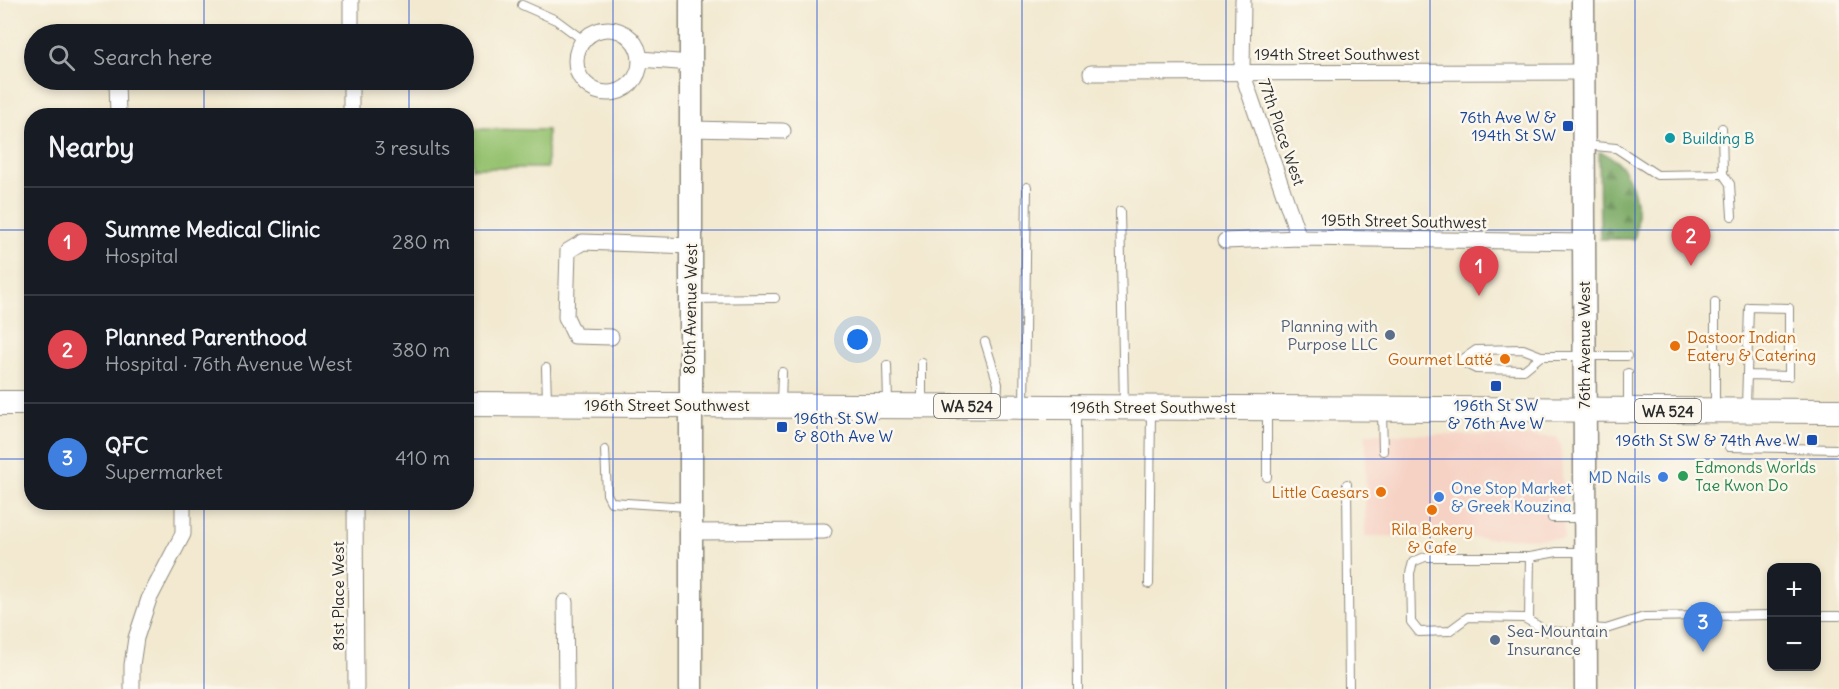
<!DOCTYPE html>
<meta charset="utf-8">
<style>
body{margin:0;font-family:Delius,sans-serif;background:#242831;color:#f1f3f6}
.controls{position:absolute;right:18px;bottom:18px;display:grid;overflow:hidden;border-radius:12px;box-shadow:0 3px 9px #0003}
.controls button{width:54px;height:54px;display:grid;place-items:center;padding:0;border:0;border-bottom:2px solid #363941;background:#171b24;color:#f1f3f6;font:30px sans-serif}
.you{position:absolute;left:858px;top:340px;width:21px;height:21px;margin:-15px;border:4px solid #fff;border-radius:50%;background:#1a73e8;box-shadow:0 0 0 9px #1a73e833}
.badge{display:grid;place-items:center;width:39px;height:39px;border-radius:50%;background:#d1495b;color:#fff;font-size:20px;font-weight:700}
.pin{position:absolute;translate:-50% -50px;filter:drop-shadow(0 2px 3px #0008)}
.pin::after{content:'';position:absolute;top:32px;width:21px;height:18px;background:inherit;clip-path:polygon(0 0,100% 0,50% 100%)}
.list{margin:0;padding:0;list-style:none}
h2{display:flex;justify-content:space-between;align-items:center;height:78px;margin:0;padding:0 24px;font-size:26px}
h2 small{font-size:20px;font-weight:400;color:#9ea1a6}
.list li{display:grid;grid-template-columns:39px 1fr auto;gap:18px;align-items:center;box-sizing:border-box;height:108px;padding:0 24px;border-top:2px solid #363941}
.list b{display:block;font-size:22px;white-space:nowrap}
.list p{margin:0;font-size:20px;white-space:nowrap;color:#9ea1a6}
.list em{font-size:20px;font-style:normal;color:#9ea1a6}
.icon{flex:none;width:33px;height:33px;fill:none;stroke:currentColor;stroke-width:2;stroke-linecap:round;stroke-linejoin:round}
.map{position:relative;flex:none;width:1839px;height:689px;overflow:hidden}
.search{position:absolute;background:#171b24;box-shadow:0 3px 9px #0003;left:24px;top:24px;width:450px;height:66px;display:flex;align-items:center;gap:15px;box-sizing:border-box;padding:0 21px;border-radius:33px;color:#9ea1a6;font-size:22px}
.panel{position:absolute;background:#171b24;box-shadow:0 3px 9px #0003;left:24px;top:108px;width:450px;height:402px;border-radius:24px}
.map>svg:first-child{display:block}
.built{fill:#f6d2c4}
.forest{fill:url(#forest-firs);stroke:#526a47;stroke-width:1.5}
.pitch{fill:#97c371;stroke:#61774e;stroke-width:1.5}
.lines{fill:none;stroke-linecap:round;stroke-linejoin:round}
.lane-casing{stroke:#8e8a7e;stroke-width:10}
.street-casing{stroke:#8e8a7e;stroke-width:17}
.secondary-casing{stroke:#8e8a7e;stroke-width:25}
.primary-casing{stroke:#8e8a7e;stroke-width:26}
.lane{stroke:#fff;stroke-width:8}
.street{stroke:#fff;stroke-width:15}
.secondary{stroke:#fff;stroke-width:22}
.primary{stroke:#fff;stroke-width:24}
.grid{fill:none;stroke:#1d4ed8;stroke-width:1.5;stroke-opacity:0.55}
.transit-dot{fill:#1a4fb4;stroke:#fbf7ec;stroke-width:2}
.culture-dot{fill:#0f9aa8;stroke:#fbf7ec;stroke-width:2}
.service-dot{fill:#5c6f8a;stroke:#fbf7ec;stroke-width:2}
.food-dot{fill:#e8710a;stroke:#fbf7ec;stroke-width:2}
.leisure-dot{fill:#2e9e5b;stroke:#fbf7ec;stroke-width:2}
.shop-dot{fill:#3f7fe0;stroke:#fbf7ec;stroke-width:2}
.labels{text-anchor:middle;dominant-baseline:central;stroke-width:5;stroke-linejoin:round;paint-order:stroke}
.shield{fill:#fbf7ec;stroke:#696865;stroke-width:1.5}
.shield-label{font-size:15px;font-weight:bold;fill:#2b2b2b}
.street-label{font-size:16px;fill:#2b2b2b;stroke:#fbf7ec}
.transit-label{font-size:16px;fill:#164399;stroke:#fbf7ec;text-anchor:end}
.culture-label{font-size:16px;fill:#0d838f;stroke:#fbf7ec;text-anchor:start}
.service-label{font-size:16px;fill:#4e5e75;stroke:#fbf7ec;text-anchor:end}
.food-label{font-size:16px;fill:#c56008;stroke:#fbf7ec;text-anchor:end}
.leisure-label{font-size:16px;fill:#27864d;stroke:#fbf7ec;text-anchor:start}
.shop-label{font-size:16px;fill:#366cbe;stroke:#fbf7ec;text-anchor:end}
</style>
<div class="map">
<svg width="1839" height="689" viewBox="0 0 1839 689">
<defs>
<pattern id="forest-firs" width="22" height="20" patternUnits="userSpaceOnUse" patternTransform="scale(1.5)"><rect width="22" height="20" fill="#79a963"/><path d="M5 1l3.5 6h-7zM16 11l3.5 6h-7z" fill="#638a52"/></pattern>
</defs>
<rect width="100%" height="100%" fill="#fbf7ec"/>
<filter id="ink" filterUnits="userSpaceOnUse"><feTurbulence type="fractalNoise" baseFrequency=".0167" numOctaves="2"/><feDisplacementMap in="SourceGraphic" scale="12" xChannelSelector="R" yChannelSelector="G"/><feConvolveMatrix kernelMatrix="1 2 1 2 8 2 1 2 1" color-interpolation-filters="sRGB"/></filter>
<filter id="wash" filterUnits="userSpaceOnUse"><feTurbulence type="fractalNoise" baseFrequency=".008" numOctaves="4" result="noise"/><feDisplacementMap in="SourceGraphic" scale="24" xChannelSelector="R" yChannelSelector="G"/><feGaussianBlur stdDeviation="1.35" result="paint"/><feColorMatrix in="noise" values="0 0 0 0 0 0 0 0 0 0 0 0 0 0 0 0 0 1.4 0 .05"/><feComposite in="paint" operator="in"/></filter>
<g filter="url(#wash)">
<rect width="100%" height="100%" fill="#f2e9d0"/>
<polygon class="built" points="1366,433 1556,437 1561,446 1564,539 1365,536"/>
<path class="forest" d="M1599,152c33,7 45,60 35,87h-34z"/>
<polygon class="pitch" points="472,129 547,130 547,168 472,168"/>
</g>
<g filter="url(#ink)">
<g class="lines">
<g class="lane-casing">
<g id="lane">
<polyline points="522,5 556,20 583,40"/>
<polyline points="1584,145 1616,148 1657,175 1723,174 1722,128"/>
<polyline points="1723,174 1730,184 1732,216"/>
<polyline points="1120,211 1124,406"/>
<polyline points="692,299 775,298"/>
<polyline points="985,342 998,384 997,404"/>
<polyline points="1541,356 1524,370 1476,369 1460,361 1476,350 1523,349 1541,356 1627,356"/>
<polyline points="887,365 888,402"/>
<polyline points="546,368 547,400"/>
<polyline points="781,404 782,372"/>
<polyline points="922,405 922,363"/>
<polyline points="1024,405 1027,187"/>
<polyline points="1628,406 1628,373"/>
<polyline points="1715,406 1715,302"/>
<path d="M1746,406c1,-33 2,-66 3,-99l40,1v68l-42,-1"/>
<polyline points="1076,411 1078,689"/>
<polyline points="1382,413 1383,451"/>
<polyline points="1729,447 1839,449"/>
<polyline points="605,450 607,494 611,502 688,507"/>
<polyline points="1267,477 1267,413"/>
<polyline points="1347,484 1349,689"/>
<polyline points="1552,518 1584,518"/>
<polyline points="1149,584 1151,412"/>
<polyline points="1816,616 1839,616"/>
<polyline points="1529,619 1530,557"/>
<polyline points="1587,628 1606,629 1644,617 1772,615"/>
<polyline points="1583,633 1547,631 1524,618 1468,617 1449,631 1419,632 1411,622 1410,573 1413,562 1425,557 1530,557 1557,552 1584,552"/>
</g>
</g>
<g class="street-casing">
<g id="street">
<polyline points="1243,0 1242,72 1299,238"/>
<circle cx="608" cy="61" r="32"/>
<polyline points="351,34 351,0"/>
<polyline points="640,59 691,63"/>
<polyline points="1091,73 1583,72"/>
<polyline points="117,80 118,116"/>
<polyline points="351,116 351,80"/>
<polyline points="691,129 783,131"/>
<polyline points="1225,241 1299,238 1584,242"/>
<polyline points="611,337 575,336 566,317 568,251 583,242 691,246"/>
<polyline points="355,502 356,689"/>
<polyline points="690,532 824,531"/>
<polyline points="565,602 566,689"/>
<polyline points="132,689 132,665 136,638 149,599 183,534 183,502"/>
</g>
</g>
<g class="secondary-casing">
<g id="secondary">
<polyline points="691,0 691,689"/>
<polyline points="1583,0 1586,689"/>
</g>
</g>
<g class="primary-casing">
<g id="primary">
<polyline points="0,403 32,403"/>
<polyline points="466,404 1839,411"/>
</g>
</g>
<use href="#lane" class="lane"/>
<use href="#street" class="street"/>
<use href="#secondary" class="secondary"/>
<use href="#primary" class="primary"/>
</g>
</g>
<path class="grid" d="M204,0v34M409,0v34M613,0v689M817,0v689M1022,0v689M1226,0v689M1430,0v689M1635,0v689M204,80v36M409,80v36M0,230h32M466,230h1373M0,459h32M466,459h1373M204,502v187M409,502v187"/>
<g class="transit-dot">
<rect x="1562" y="120" width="12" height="12" rx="3"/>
<rect x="1490" y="380" width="12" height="12" rx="3"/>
<rect x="776" y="421" width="12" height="12" rx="3"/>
<rect x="1806" y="434" width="12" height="12" rx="3"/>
</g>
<circle class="culture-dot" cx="1670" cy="138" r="6"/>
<g class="service-dot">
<circle cx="1390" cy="335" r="6"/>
<circle cx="1495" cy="640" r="6"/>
</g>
<g class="food-dot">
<circle cx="1675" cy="346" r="6"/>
<circle cx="1505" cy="359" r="6"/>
<circle cx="1381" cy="492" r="6"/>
<circle cx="1432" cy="510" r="6"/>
</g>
<circle class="leisure-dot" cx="1683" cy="476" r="6"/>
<g class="shop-dot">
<circle cx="1663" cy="477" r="6"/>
<circle cx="1439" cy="497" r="6"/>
</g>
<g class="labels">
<g class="shield">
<rect x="934" y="394" width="66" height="24" rx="4.5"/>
<rect x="1635" y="399" width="66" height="24" rx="4.5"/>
</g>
<g class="shield-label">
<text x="967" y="406">WA 524</text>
<text x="1668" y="411">WA 524</text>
</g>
<g class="street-label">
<text x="1337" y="54">194th Street Southwest</text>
<text transform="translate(1282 132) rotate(71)">77th Place West</text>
<text transform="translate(1404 221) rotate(1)">195th Street Southwest</text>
<text transform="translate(690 309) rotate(-89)">80th Avenue West</text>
<text transform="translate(1584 345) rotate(-90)">76th Avenue West</text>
<text x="667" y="405">196th Street Southwest</text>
<text x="1153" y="407">196th Street Southwest</text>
<text transform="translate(338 596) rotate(-90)">81st Place West</text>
</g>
<g class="transit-label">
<text x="1556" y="117">76th Ave W &amp;<tspan x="1556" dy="18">194th St SW</tspan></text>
<text x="1496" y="405" text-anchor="middle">196th St SW<tspan x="1496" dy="18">&amp; 76th Ave W</tspan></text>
<text x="794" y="418" text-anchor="start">196th St SW<tspan x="794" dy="18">&amp; 80th Ave W</tspan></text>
<text x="1800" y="440">196th St SW &amp; 74th Ave W</text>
</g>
<g class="culture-label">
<text x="1682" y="138">Building B</text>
</g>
<g class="service-label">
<text x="1378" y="326">Planning with<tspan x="1378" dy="18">Purpose LLC</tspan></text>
<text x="1507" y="631" text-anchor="start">Sea-Mountain<tspan x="1507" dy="18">Insurance</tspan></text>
</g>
<g class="food-label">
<text x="1687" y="337" text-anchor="start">Dastoor Indian<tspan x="1687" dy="18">Eatery &amp; Catering</tspan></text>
<text x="1493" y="359">Gourmet Latté</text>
<text x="1369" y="492">Little Caesars</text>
<text x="1432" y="529" text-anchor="middle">Rila Bakery<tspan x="1432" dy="18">&amp; Cafe</tspan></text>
</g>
<g class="leisure-label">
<text x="1695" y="467">Edmonds Worlds<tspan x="1695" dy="18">Tae Kwon Do</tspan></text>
</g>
<g class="shop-label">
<text x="1651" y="477">MD Nails</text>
<text x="1451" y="488" text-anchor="start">One Stop Market<tspan x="1451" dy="18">&amp; Greek Kouzina</tspan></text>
</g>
</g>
</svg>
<div class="controls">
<button>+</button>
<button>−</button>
</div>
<div class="you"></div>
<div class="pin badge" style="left:1479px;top:296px;background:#e0444e">1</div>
<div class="pin badge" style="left:1691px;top:266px;background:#e0444e">2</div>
<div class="pin badge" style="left:1703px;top:652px;background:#3f7fe0">3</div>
<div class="search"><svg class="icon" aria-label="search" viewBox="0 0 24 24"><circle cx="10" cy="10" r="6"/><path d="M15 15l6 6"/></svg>Search here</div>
<section class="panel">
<h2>Nearby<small>3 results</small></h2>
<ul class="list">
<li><span class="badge" style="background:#e0444e">1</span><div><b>Summe Medical Clinic</b><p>Hospital</p></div><em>280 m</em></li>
<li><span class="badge" style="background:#e0444e">2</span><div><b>Planned Parenthood</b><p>Hospital · 76th Avenue West</p></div><em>380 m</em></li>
<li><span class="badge" style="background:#3f7fe0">3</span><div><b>QFC</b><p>Supermarket</p></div><em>410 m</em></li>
</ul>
</section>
</div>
